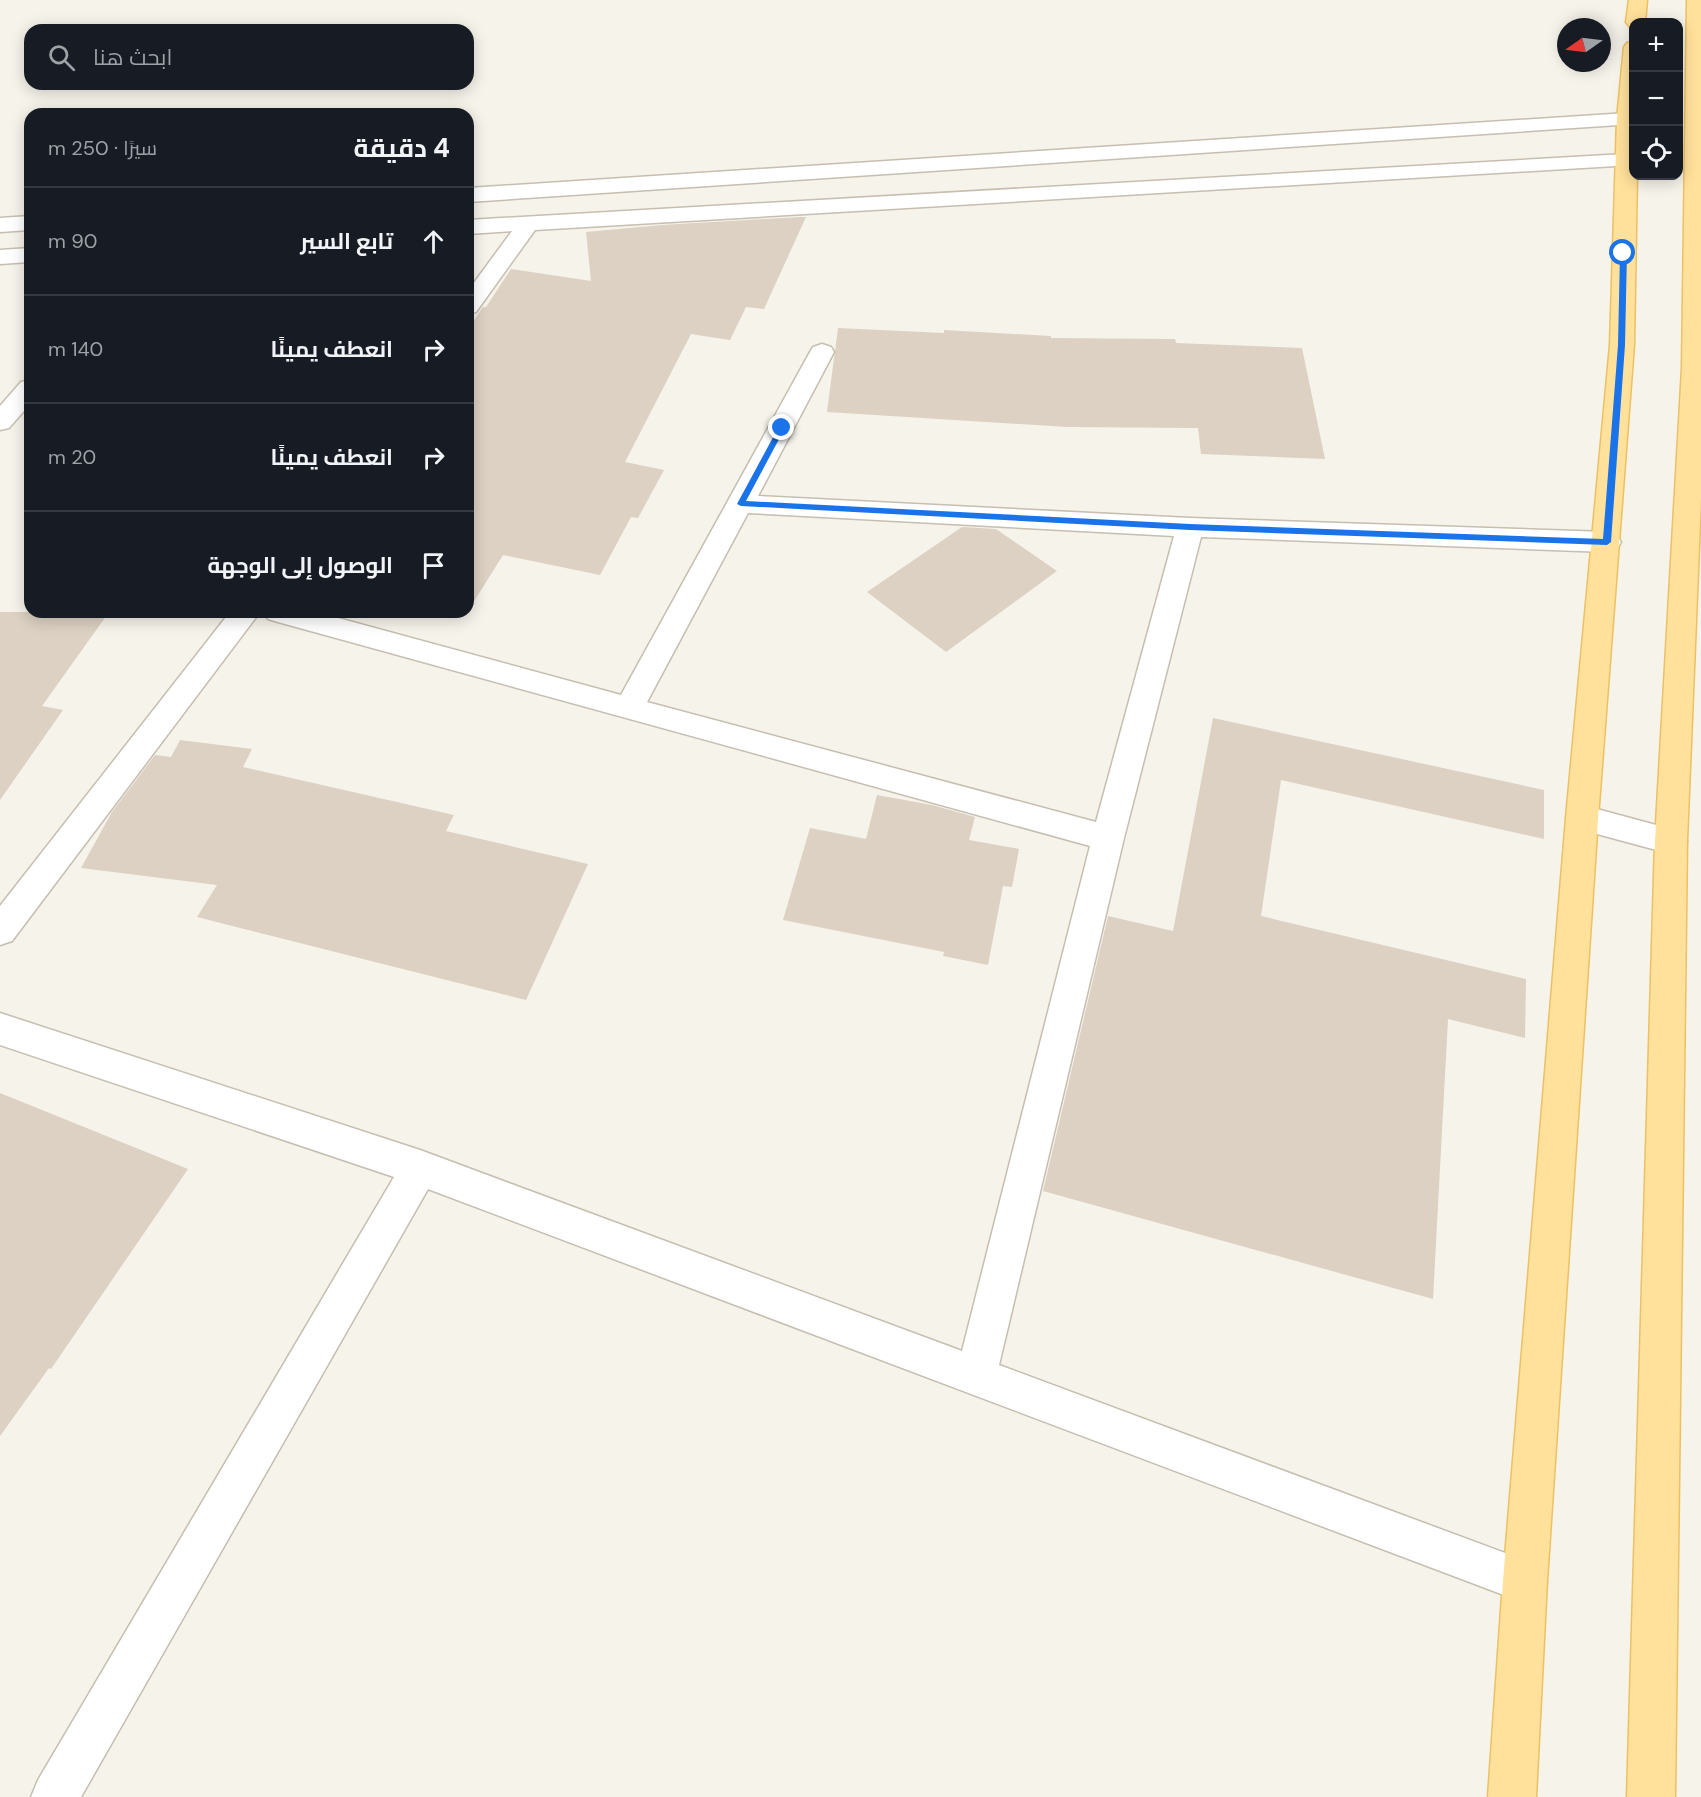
<!DOCTYPE html>
<html lang="ar">
<meta charset="utf-8">
<style>
body{margin:0;font-family:"DM Sans",Cairo,sans-serif;background:#242831;color:#f1f3f6;direction:rtl}
.controls{position:absolute;right:18px;top:18px;display:grid;overflow:hidden;border-radius:12px;box-shadow:0 3px 15px #0003}
.controls button{width:54px;height:54px;display:grid;place-items:center;padding:0;border:0;border-bottom:2px solid #363941;background:#171b24;color:#f1f3f6;font:30px sans-serif}
.compass{position:absolute;left:1557px;top:18px;width:54px;height:54px;border-radius:50%;background:#171b24;box-shadow:0 3px 15px #0003;rotate:256deg}
.stop{position:absolute;width:18px;height:18px;margin:-14px;border:4px solid #1a73e8;border-radius:50%;background:#fff}
.stop.end{background:#1a73e8;border-color:#fff;box-shadow:0 2px 6px #0008}
.list{margin:0;padding:0;list-style:none}
h2{display:flex;justify-content:space-between;align-items:center;height:78px;margin:0;padding:0 24px;font-size:26px}
h2 small{font-size:20px;font-weight:400;color:#9ea1a6}
.list li{display:grid;grid-template-columns:39px 1fr auto;gap:18px;align-items:center;box-sizing:border-box;height:108px;padding:0 24px;border-top:2px solid #363941}
.list b{display:block;font-size:22px;white-space:nowrap}
.list em{font-size:20px;font-style:normal;color:#9ea1a6}
.icon{flex:none;width:33px;height:33px;fill:none;stroke:currentColor;stroke-width:2;stroke-linecap:round;stroke-linejoin:round}
.map{position:relative;flex:none;width:1701px;height:1797px;overflow:hidden;direction:ltr}
.search{position:absolute;background:#171b24;box-shadow:0 3px 15px #0003;left:24px;top:24px;width:450px;height:66px;display:flex;align-items:center;gap:15px;box-sizing:border-box;padding:0 21px;border-radius:18px;color:#9ea1a6;font-size:22px}
.panel{position:absolute;background:#171b24;box-shadow:0 3px 15px #0003;left:24px;top:108px;width:450px;height:510px;border-radius:18px;direction:rtl}
.map>svg:first-child{display:block}
.building{fill:#dcd1c2}
.lines{fill:none;stroke-linecap:round;stroke-linejoin:round}
.minor-casing{stroke:#c6beaf;stroke-width:3}
.major-casing{stroke:#ecc163;stroke-width:3}
.minor{fill:#fff;fill-rule:evenodd}
.major{fill:#ffe19b;fill-rule:evenodd}
.route{fill:#1a73e8}
</style>
<div class="map">
<svg width="1701" height="1797" viewBox="0 0 1701 1797">
<rect width="100%" height="100%" fill="#f6f3eb"/>
<g class="building">
<polygon points="800,217 806,217 764,309 746,307 730,340 691,334 625,462 664,470 638,518 631,517 600,575 503,555 468,611 468,329 483,307 486,307 511,269 591,281 586,232 662,225"/>
<polygon points="838,328 944,333 944,330 1051,336 1051,338 1175,339 1176,343 1302,348 1325,459 1201,454 1198,428 1068,427 827,412"/>
<polygon points="962,527 996,529 1057,571 946,652 867,592"/>
<polygon points="0,612 109,612 42,706 63,710 0,800"/>
<polygon points="1213,718 1544,790 1544,839 1281,780 1261,916 1526,979 1525,1038 1448,1019 1433,1299 1043,1191 1108,916 1173,931"/>
<polygon points="180,740 252,749 243,767 454,815 446,831 588,864 526,1000 197,917 217,885 81,868 112,812 155,755 171,757"/>
<polygon points="877,795 932,805 975,817 969,840 1019,849 1012,887 1003,886 988,965 943,956 944,952 783,920 810,828 866,839"/>
<polygon points="0,1093 188,1169 51,1369 49,1368 0,1436"/>
</g>
<g class="lines">
<g class="minor-casing">
<g id="minor">
<polygon points="1627,113 1634,114 1634,124 468,202 468,188"/>
<polygon points="1625,154 1634,157 1633,165 535,230 476,312 468,314 468,291 512,231 468,234 468,220"/>
<polygon points="30,216 30,230 0,232 0,218"/>
<polygon points="30,248 30,262 0,264 0,250"/>
<path d="M822,344l9,3 3,5 -76,144 432,22 417,14 10,3 4,7 -4,7 -10,3 -406,-15 -77,301 -125,527 541,201 7,15 -7,15 -15,7 -1097,-414 -347,608h-50l7,-17 356,-603 -394,-132v-32l420,137 542,201 128,-505 -812,-224 -10,-3 -4,-7h52l305,83 189,-343 3,-5zM748,513l426,23 -78,286 -449,-120z"/>
<polygon points="30,380 30,404 9,428 0,430 0,406 21,382"/>
<polygon points="230,612 260,612 12,941 0,945 0,906"/>
<polygon points="1582,805 1682,832 1687,841 1682,850 1671,854 1571,827 1566,818 1571,809"/>
</g>
</g>
<g class="major-casing">
<g id="major">
<polygon points="1629,0 1647,0 1645,22 1634,22 1634,27 1629,26 1626,22"/>
<polygon points="1687,0 1701,0 1701,498 1687,841 1675,1797 1627,1797 1655,841 1682,368"/>
<polygon points="1634,41 1634,176 1637,176 1634,345 1598,818 1547,1581 1536,1797 1488,1797 1503,1581 1566,818 1610,345 1617,119 1624,47 1627,43"/>
</g>
</g>
<use href="#minor" class="minor"/>
<use href="#major" class="major"/>
</g>
<polygon class="route" points="1623,251 1627,253 1625,345 1611,542 1607,545 1190,530 741,506 737,504 778,428 782,425 785,428 746,501 1190,524 1603,539 1618,345 1620,253"/>
</svg>
<div class="controls">
<button>+</button>
<button>−</button>
<button><svg class="icon" aria-label="locate" viewBox="0 0 24 24"><circle cx="12" cy="12" r="6"/><path d="M12 2v4M12 18v4M2 12h4M18 12h4"/></svg></button>
</div>
<svg class="compass" viewBox="-18 -18 36 36"><path d="M0-13l5 13h-10z" fill="#e53935"/><path d="M0 13l5-13h-10z" fill="#9ea1a6"/></svg>
<div class="stop" style="left:1623px;top:253px"></div>
<div class="stop end" style="left:782px;top:428px"></div>
<div class="search"><svg class="icon" aria-label="search" viewBox="0 0 24 24"><circle cx="10" cy="10" r="6"/><path d="M15 15l6 6"/></svg>ابحث هنا</div>
<section class="panel">
<h2>4 دقيقة<small>سيرًا · 250 m</small></h2>
<ul class="list">
<li><svg class="icon" aria-label="ahead" viewBox="0 0 24 24"><path d="M12 20V5M6 11l6-6 6 6"/></svg><div><b>تابع السير</b></div><em>90 m</em></li>
<li><svg class="icon" aria-label="right" viewBox="0 0 24 24"><path d="M7 20v-9h11M14 6l5 5-5 5"/></svg><div><b>انعطف يمينًا</b></div><em>140 m</em></li>
<li><svg class="icon" aria-label="right" viewBox="0 0 24 24"><path d="M7 20v-9h11M14 6l5 5-5 5"/></svg><div><b>انعطف يمينًا</b></div><em>20 m</em></li>
<li><svg class="icon" aria-label="arrive" viewBox="0 0 24 24"><path d="M6 21V4h12l-3 4 3 4H6"/></svg><div><b>الوصول إلى الوجهة</b></div></li>
</ul>
</section>
</div>
